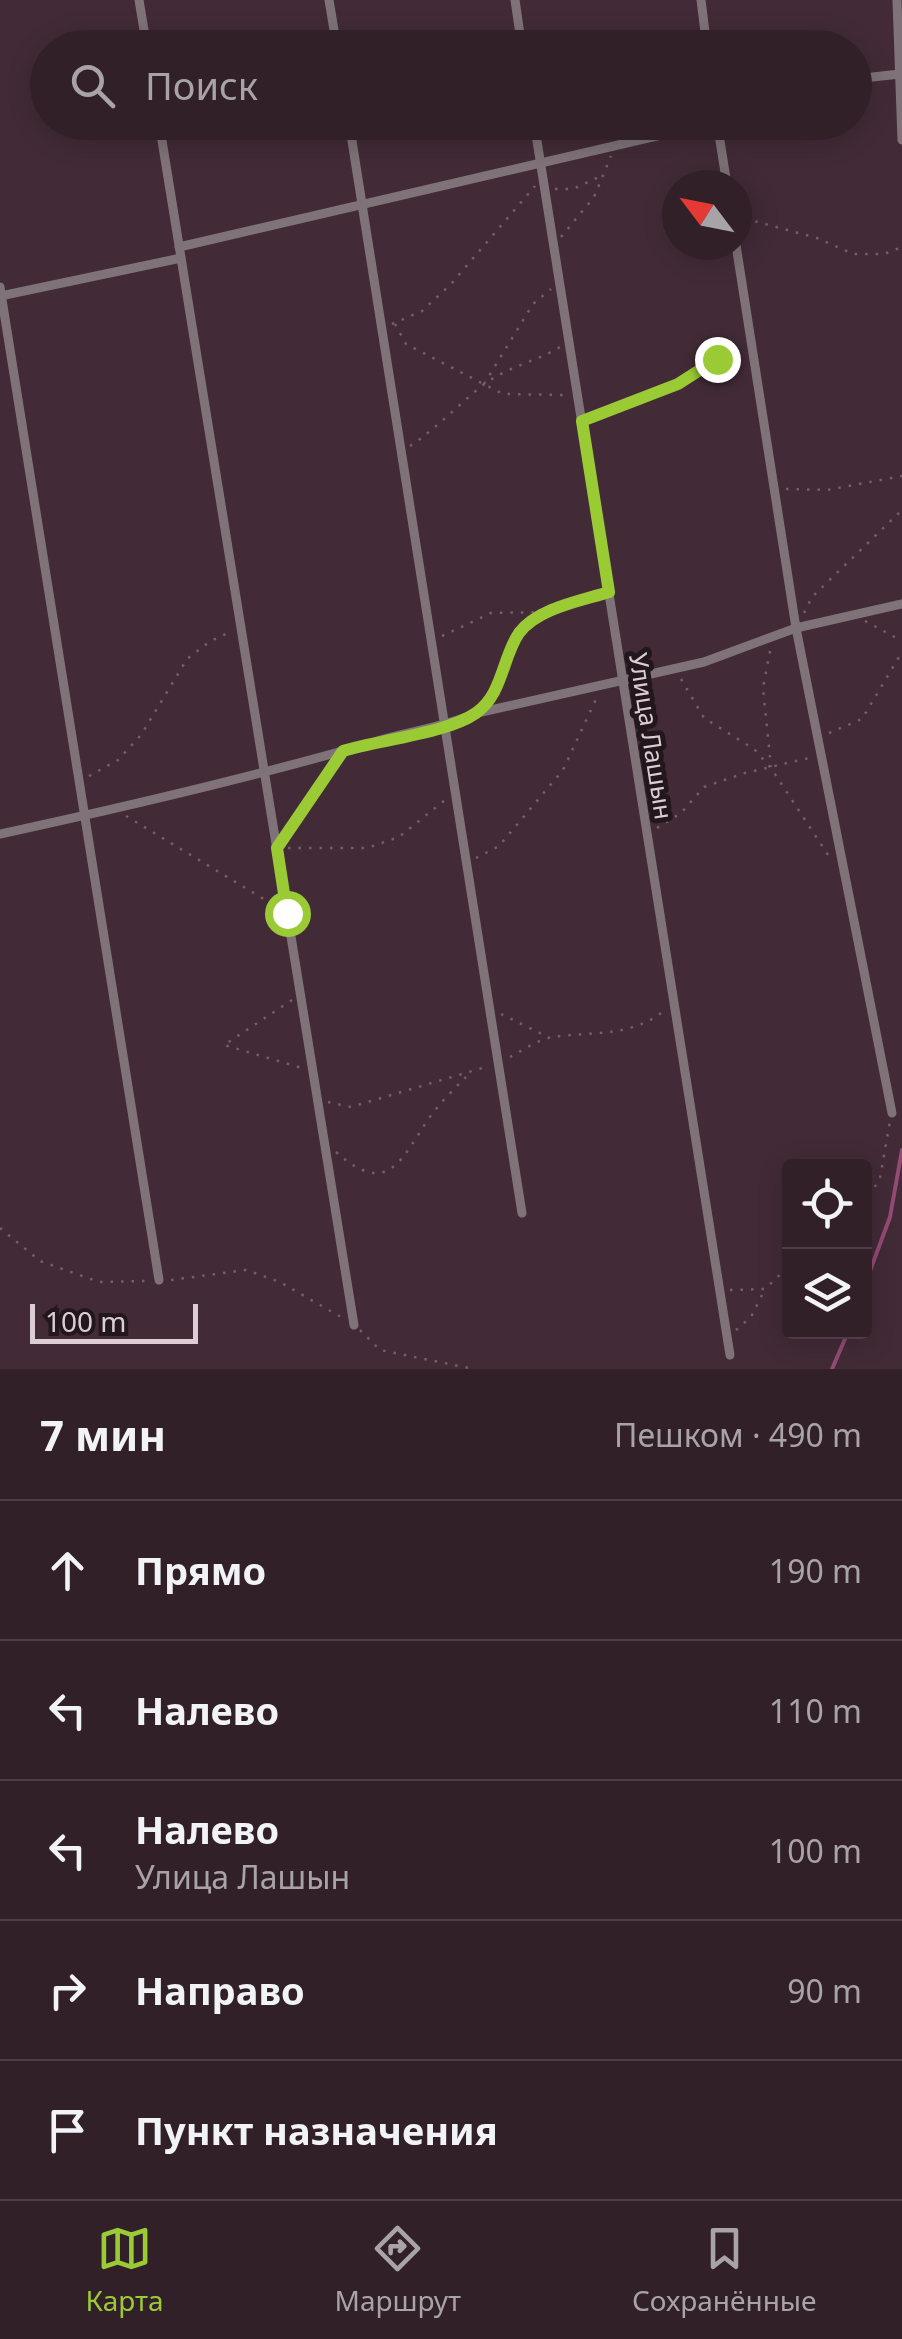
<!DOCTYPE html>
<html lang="ru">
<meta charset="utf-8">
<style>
body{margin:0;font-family:"Noto Sans",sans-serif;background:#3a2831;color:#f1f3f6}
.controls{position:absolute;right:30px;bottom:30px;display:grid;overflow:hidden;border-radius:10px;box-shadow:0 5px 25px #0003}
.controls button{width:90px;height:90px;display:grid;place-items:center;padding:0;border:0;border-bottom:2px solid #4d3e46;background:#322029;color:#f1f3f6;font:50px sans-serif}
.compass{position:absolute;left:662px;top:170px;width:90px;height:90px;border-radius:50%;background:#322029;box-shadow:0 5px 25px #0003;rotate:302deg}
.scale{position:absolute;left:30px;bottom:25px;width:168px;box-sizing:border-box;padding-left:10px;border:5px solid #dccdd4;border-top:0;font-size:28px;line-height:35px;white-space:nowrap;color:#dccdd4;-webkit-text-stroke:8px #22171d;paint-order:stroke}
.stop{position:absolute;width:30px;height:30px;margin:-22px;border:8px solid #9acb34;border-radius:50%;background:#fff}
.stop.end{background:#9acb34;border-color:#fff;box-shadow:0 2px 10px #0008}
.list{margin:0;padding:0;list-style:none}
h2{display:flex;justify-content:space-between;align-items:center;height:130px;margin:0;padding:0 40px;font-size:42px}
h2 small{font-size:32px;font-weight:400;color:#a8a3a8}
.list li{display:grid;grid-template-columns:65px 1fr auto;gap:30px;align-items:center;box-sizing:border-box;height:140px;padding:0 40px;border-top:2px solid #4d3e46}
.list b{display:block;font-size:38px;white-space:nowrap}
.list p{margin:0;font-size:32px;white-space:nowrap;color:#a8a3a8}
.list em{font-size:32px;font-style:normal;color:#a8a3a8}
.icon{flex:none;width:55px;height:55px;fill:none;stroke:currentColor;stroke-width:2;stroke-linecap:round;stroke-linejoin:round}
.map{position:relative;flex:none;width:902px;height:1369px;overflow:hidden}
.search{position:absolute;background:#322029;box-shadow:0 5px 25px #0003;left:30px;right:30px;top:30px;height:110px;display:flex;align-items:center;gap:25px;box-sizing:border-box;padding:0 35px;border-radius:55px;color:#a8a3a8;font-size:38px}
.sheet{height:830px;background:#322029}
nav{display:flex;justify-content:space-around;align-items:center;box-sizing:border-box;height:140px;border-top:2px solid #4d3e46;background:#322029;font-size:28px;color:#a8a3a8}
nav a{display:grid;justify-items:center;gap:5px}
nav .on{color:#9acb34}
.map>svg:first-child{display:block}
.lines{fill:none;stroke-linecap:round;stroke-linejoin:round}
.stream{stroke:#924b75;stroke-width:4}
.path{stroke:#745f6a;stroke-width:2.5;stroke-dasharray:2.5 8;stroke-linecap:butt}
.street{stroke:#7f7379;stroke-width:9}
.route{stroke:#9acb34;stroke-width:12}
.labels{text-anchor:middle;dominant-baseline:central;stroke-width:10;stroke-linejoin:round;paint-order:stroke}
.street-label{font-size:25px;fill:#dccdd4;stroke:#22171d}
</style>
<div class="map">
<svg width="902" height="1369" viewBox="0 0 902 1369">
<rect width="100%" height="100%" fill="#422b37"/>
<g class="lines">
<g class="stream">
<polyline points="864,1287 890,1217 902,1150"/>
<polyline points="832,1369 848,1332"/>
</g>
<g class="path">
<polyline points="555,189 573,189 603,175"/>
<polyline points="737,211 754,221 817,238 853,254 884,254 902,247"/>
<polyline points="561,237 594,197 611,156"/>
<polyline points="392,324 422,311 451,284 535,186"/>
<polyline points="395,324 406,344 503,394 568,395"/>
<polyline points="484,384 533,304 551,289"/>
<polyline points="592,417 679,384 717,359 745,352"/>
<path d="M410,446c27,-18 48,-41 73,-61 24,-18 52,-23 77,-38"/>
<polyline points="786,489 827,490 902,476"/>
<polyline points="804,613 812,597 902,510"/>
<polyline points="865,621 902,641"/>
<polyline points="442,636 491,613 543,612"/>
<polyline points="770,651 763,688 771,767"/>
<polyline points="681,679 704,718 754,749 771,768 830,858"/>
<path d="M487,700c16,-20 18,-44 32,-65 15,-24 52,-31 78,-39"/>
<polyline points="829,733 862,719 902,652"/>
<polyline points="89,776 118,760 141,735 187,659 209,642 230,632"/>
<polyline points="126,816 277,907"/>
<polyline points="657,828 681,813 704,787 745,773 809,758"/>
<polyline points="285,837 334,765"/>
<polyline points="288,848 367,848 399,837 445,800"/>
<polyline points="476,858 499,846 563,770 598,695"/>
<polyline points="292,1000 224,1045 302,1068"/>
<polyline points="501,1014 548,1037"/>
<path d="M510,1057c13,-7 29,-18 43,-20 41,-6 79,1 113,-28"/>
<polyline points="328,1102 351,1107 489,1066"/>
<path d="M336,1152c52,46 65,8 93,-34 11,-15 24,-28 37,-41"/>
<polyline points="864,1205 880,1178 890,1121"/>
<polyline points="0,1228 40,1261 99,1282 148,1281"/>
<polyline points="171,1280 246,1270 280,1282 341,1317"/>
<polyline points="730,1290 765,1289 790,1265"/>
<polyline points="360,1330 380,1350 474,1369"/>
<polyline points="736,1330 751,1317 765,1289"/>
</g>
<g class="street">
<polyline points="139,0 147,48"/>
<polyline points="329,0 337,48"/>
<polyline points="515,0 522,48"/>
<polyline points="701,0 707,48"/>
<polyline points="897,0 902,140"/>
<polyline points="854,79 900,74"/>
<polyline points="159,122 354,1325"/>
<polyline points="349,122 522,1213"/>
<polyline points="534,122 730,1355"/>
<polyline points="717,122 727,185"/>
<polyline points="736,245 796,628 892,1113"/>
<polyline points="179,247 717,122"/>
<polyline points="0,287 159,1280"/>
<polyline points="0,296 181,258"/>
<path d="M0,834c125,-27 250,-56 374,-92 36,-11 68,-14 103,-29l227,-51 92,-34 106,-24"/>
</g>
</g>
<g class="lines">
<path class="route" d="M287,913l-10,-65 66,-97c36,-11 105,-18 133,-38 27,-19 26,-55 43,-80 19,-25 62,-32 90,-41l-27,-171 96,-37 39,-25"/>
</g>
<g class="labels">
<g class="street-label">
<text transform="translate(652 736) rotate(81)">Улица Лашын</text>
</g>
</g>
</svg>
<div class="controls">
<button><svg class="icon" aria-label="locate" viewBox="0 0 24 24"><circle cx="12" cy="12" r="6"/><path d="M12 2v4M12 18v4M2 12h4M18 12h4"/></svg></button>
<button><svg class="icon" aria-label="layers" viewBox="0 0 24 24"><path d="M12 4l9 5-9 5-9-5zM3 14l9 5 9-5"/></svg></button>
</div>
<svg class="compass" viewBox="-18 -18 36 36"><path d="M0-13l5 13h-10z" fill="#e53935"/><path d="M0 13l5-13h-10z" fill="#a8a3a8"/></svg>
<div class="scale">100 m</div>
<div class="stop" style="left:287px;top:913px"></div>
<div class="stop end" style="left:717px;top:359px"></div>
<div class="search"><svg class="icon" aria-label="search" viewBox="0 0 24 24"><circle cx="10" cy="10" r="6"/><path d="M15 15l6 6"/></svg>Поиск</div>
</div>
<section class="sheet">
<h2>7 мин<small>Пешком · 490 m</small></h2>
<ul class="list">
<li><svg class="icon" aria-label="ahead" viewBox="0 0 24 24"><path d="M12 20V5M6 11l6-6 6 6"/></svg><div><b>Прямо</b></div><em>190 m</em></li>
<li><svg class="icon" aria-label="left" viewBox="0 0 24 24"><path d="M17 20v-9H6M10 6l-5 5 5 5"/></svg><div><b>Налево</b></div><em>110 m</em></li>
<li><svg class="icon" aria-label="left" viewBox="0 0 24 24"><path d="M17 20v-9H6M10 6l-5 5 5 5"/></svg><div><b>Налево</b><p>Улица Лашын</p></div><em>100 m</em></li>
<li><svg class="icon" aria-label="right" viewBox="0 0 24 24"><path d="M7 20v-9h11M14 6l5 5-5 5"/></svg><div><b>Направо</b></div><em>90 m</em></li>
<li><svg class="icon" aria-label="arrive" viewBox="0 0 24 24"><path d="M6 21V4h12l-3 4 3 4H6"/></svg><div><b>Пункт назначения</b></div></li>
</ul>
</section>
<nav>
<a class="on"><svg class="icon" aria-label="map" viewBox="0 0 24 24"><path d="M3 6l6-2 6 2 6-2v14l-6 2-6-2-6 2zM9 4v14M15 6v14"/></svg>Карта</a>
<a><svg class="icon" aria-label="directions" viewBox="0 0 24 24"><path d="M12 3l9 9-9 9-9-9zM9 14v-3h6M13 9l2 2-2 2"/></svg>Маршрут</a>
<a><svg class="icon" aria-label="saved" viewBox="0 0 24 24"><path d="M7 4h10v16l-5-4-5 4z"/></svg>Сохранённые</a>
</nav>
